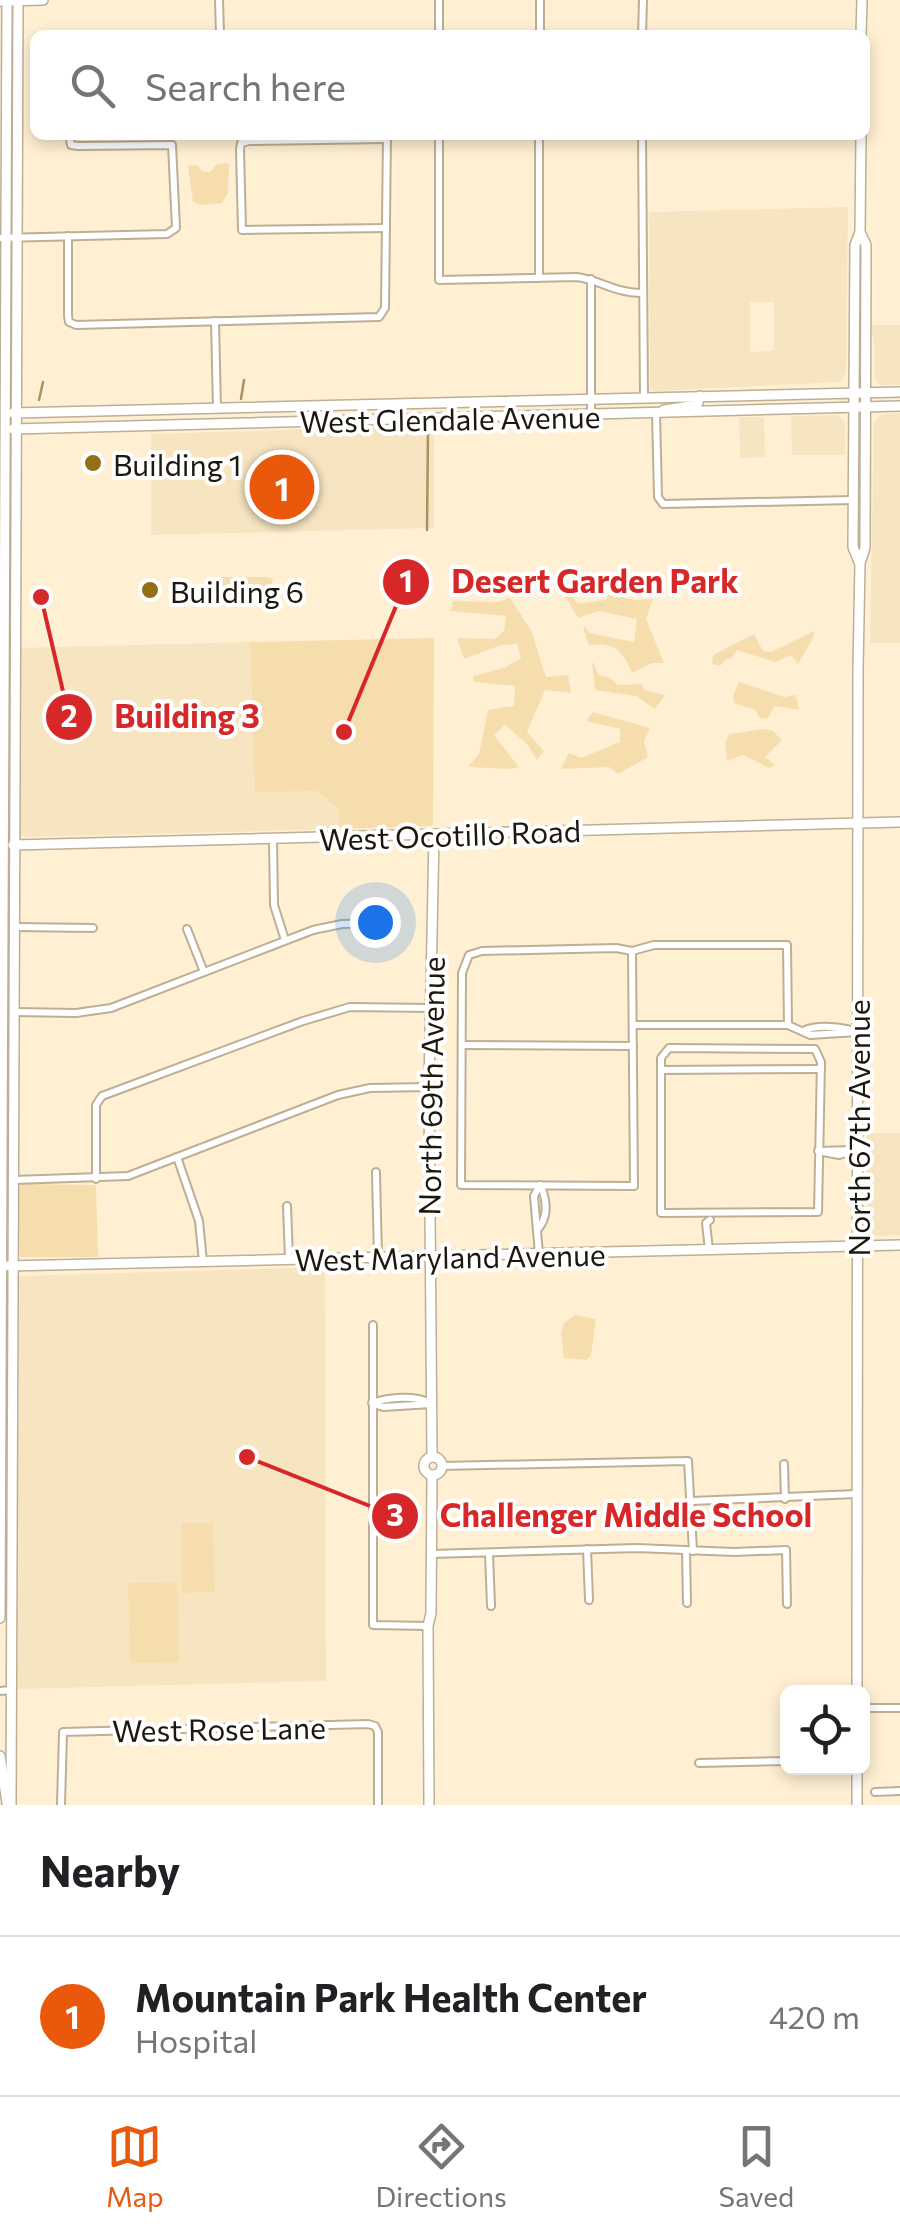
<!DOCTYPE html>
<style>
body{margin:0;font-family:Commissioner,sans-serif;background:#f6f6f6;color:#202124}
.controls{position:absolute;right:30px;bottom:30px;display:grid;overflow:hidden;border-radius:15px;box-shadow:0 5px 15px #0003}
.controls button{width:90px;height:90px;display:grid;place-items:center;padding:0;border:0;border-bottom:2px solid #e0e0e0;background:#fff;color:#202124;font:50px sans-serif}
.you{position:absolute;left:375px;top:922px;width:35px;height:35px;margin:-25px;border:8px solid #fff;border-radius:50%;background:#1a73e8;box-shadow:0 0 0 15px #1a73e833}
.badge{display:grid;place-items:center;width:65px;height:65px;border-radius:50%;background:#ea580c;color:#fff;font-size:32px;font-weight:700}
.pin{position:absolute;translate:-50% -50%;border:5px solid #fff;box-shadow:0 2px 10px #0006}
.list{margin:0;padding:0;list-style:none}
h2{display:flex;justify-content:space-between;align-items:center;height:130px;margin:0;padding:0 40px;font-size:42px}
h2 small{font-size:32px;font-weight:400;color:#757577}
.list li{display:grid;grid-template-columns:65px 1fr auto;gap:30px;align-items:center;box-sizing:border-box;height:160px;padding:0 40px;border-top:2px solid #e0e0e0}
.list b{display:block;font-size:38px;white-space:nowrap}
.list p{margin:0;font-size:32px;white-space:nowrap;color:#757577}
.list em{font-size:32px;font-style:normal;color:#757577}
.icon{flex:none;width:55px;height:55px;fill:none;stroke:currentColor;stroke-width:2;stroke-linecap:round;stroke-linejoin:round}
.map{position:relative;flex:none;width:900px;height:1805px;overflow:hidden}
.search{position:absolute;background:#fff;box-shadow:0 5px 15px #0003;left:30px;right:30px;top:30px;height:110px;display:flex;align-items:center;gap:25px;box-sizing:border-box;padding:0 35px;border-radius:15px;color:#757577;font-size:38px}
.sheet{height:290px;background:#fff}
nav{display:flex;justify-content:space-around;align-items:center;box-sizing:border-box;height:140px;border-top:2px solid #e0e0e0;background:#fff;font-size:28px;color:#757577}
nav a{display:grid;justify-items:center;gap:5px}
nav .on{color:#ea580c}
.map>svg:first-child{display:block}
.built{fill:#f7e5c2;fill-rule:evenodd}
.green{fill:#f6ddae}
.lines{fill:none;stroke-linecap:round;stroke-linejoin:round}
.stream{stroke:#aa9262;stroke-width:2.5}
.street-casing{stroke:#bdaf95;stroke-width:10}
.secondary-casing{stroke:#bdaf95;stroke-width:12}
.street{stroke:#fff;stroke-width:6}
.secondary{stroke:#fff;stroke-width:9}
.poi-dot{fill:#936f16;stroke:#fff;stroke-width:4}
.labels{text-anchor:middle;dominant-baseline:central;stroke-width:8;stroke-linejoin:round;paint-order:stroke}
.street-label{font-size:30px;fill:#1d180e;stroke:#fff}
.poi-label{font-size:30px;fill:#1d180e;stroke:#fff;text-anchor:start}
.leader{fill:none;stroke:#d62828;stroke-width:4}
.callout-dot{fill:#d62828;stroke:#fff;stroke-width:4}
.mark-label{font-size:30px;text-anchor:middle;font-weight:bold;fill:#fff}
.callout-label{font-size:32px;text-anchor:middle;font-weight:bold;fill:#d62828;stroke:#fff;stroke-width:8;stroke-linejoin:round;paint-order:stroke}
</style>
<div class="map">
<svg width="900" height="1805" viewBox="0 0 900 1805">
<rect width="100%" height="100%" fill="#fff0d4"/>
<g class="built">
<path d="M848,207l-2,165 -5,10 -185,9 -6,-2 -1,-177zM750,302h24v48l-24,3z"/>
<polygon points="870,325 900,325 900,385 880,385 875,379 874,339"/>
<polygon points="900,413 900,643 870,643 874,422 882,414"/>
<polygon points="838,415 845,422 845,455 792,455 791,416"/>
<polygon points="739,417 764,417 765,457 740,458"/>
<polygon points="434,425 434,528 151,535 151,434"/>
<polygon points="250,642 255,791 316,791 338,808 340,829 26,837 19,834 19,648"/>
<polygon points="867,1133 900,1133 900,1235 876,1236 868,1232"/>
<polygon points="325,1267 326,1681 17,1689 19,1276"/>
</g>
<g class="green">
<polygon points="229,163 228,193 222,203 202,205 193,202 188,166 197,165 202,171 210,172 217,164"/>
<polygon points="219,577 268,577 273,579 271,590 215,590 214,583"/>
<path d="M609,594l26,6 18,-1 -7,20 18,44h-12l-20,10c-9,-23 -18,-31 -43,-28l-6,-17 3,-1 3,6 45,9 3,-23 -38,-8 -21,7 -13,-22h7l5,8 29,-4z"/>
<polygon points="510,598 531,630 546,677 568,675 571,693 545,690 527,732 544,751 537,760 527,744 505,725 494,735 519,767 511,769 468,767 479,754 488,710 514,706 515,686 474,682 473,676 504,668 521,658 517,644 501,645 464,659 457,638 495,639 504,631 506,616 451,611 453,601 498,602"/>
<polygon points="814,631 813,638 798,664 791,655 775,662 737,650 731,659 726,659 720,666 712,664 713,655 754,634 763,651 771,652"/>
<polygon points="434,638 433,826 340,829 338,808 316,791 255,792 250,642"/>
<polygon points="592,661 599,675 610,678 618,685 641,684 645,690 665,695 655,709 636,696 595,690"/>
<polygon points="739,682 784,697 796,695 799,710 775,706 767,719 760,718 755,710 734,703 733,695"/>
<polygon points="593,712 650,728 644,741 648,757 618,774 609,767 561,769 569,753 581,758 620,742 620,729 586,721"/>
<polygon points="765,729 773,731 782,740 765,757 775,765 769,768 743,755 727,761 725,743 729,734"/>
<polygon points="23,1184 96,1185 98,1257 20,1257 17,1189"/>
<polygon points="575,1315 596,1319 591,1356 586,1360 564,1358 561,1333 564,1323"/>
<polygon points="181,1523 213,1523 215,1592 182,1593"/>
<polygon points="177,1582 179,1662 130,1663 128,1583"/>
</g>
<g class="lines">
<g class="stream">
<polyline points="241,399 244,380"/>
<polyline points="39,400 43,382"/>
<polyline points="427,530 428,431"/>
</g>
<g class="street-casing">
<g id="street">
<polyline points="219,0 220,35"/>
<polyline points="439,35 439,0"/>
<polyline points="540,35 540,0"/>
<polyline points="642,35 643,0"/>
<path d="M439,135v145l138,-3c23,3 39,16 63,16"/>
<polyline points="642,135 644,397"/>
<polyline points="386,228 242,230 240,149 241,143 249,141 387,139"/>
<polyline points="68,236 68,316 69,322 76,325 379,317 385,308 387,135"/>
<polyline points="0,238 167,234 176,228 172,145 78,146 71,145 69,135"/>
<polyline points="539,278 539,135"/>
<polyline points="591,279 591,414"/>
<polyline points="215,321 217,409"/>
<polyline points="656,412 658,497 663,504 853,500"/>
<polyline points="273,838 274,905 285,940"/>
<polyline points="14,927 93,928"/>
<polyline points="187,929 204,972"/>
<polygon points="616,948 632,951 634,1186 461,1185 462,973 469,955 482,951"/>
<polyline points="632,951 654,945 787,945 788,1025"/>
<polyline points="14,1012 76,1013 111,1008 313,930 342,924 379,923"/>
<polyline points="633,1025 788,1025 810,1035 857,1032"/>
<path d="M805,1030c14,-6 33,-3 47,0"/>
<polyline points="462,1045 633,1046"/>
<polygon points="669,1048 815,1049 821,1062 818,1212 661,1213 661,1058"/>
<polyline points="661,1070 821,1069"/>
<polyline points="818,1151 839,1155 856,1150"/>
<polyline points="819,1151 852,1150"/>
<polyline points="177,1157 199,1221 203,1262"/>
<polyline points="376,1172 378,1258"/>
<polyline points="96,1179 96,1105 102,1096 303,1021 350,1007 430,1008"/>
<polyline points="14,1180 128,1176 338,1095 370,1088 429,1087"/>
<polyline points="287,1206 289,1259"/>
<path d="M538,1229c11,-13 9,-28 3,-43"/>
<polyline points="709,1250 706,1223 710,1220"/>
<polyline points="539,1254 534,1196 540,1185"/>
<polyline points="373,1325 373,1625 428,1626"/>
<path d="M372,1403c17,-6 43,-8 59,0"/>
<polyline points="374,1404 383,1407 431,1404"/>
<polyline points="784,1464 785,1499"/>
<polyline points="441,1466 688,1461 693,1551"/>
<polyline points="692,1501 856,1494"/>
<polyline points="587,1549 589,1600"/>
<polyline points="686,1550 687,1603"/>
<polyline points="489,1553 491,1606"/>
<polyline points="431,1554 637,1548 734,1552 786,1550 787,1604"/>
<polyline points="0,1691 11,1690"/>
<polyline points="862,1708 900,1708"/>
<polyline points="699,1763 788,1761"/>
<polyline points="875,1792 900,1791"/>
<polyline points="61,1805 63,1732 368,1724 375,1726 378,1732 378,1805"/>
</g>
</g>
<g class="secondary-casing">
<g id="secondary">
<polyline points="0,1 43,0"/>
<polyline points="861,35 862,0"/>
<polyline points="664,410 697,405 700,396"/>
<polyline points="13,413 900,392"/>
<polyline points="13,429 900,406"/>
<polyline points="859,562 853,547 855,245 860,232"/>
<polyline points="13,845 900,822"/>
<polyline points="8,1266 900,1245"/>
<polyline points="432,1457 429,1087 434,834"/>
<circle cx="433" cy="1466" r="9"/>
<polyline points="0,1618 7,0"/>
<polyline points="857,1692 858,669 860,563 865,548 866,245 860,232 861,135"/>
<polyline points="0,1756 7,1803"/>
<polyline points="857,1768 857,1805"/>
<polyline points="11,1805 18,0"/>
<polyline points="429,1805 428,1626 431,1613 432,1475"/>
</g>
</g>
<use href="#street" class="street"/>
<use href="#secondary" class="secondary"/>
</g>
<g class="poi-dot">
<circle cx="93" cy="463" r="10"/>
<circle cx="150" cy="590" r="10"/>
</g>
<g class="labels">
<g class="street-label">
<text transform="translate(450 418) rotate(-1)">West Glendale Avenue</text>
<text transform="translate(450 834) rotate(-2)">West Ocotillo Road</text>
<text transform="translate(430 1086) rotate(-89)">North 69th Avenue</text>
<text transform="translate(857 1128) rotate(-90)">North 67th Avenue</text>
<text transform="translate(450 1256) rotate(-1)">West Maryland Avenue</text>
<text transform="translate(219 1728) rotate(-1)">West Rose Lane</text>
</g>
<g class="poi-label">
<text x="113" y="463">Building 1</text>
<text x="170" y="590">Building 6</text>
</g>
</g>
<path class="leader" d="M344 732L406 582M41 597L69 717M247 1457L395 1516"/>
<g class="callout-dot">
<circle cx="344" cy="732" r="10"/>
<circle cx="41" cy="597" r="10"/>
<circle cx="247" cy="1457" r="10"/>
<circle cx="406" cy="582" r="25"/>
<circle cx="69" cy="717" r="25"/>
<circle cx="395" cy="1516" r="25"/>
</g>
<g class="mark-label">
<text x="406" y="592">1</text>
<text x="69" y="727">2</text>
<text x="395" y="1526">3</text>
</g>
<g class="callout-label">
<text x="595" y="593">Desert Garden Park</text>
<text x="187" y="728">Building 3</text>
<text x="626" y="1527">Challenger Middle School</text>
</g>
</svg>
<div class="controls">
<button><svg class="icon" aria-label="locate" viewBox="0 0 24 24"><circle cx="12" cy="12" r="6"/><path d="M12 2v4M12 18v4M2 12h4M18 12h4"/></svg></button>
</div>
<div class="you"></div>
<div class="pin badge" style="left:282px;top:487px">1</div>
<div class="search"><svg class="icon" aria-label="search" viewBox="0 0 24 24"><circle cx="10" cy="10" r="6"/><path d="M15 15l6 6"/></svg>Search here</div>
</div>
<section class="sheet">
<h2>Nearby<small></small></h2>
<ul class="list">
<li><span class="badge">1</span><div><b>Mountain Park Health Center</b><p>Hospital</p></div><em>420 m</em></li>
</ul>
</section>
<nav>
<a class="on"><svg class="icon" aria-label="map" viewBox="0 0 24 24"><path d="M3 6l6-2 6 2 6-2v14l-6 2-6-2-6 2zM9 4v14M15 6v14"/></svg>Map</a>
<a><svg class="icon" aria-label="directions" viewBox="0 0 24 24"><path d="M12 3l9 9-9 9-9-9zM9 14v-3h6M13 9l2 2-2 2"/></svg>Directions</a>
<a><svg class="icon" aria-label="saved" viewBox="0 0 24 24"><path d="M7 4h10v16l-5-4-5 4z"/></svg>Saved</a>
</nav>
